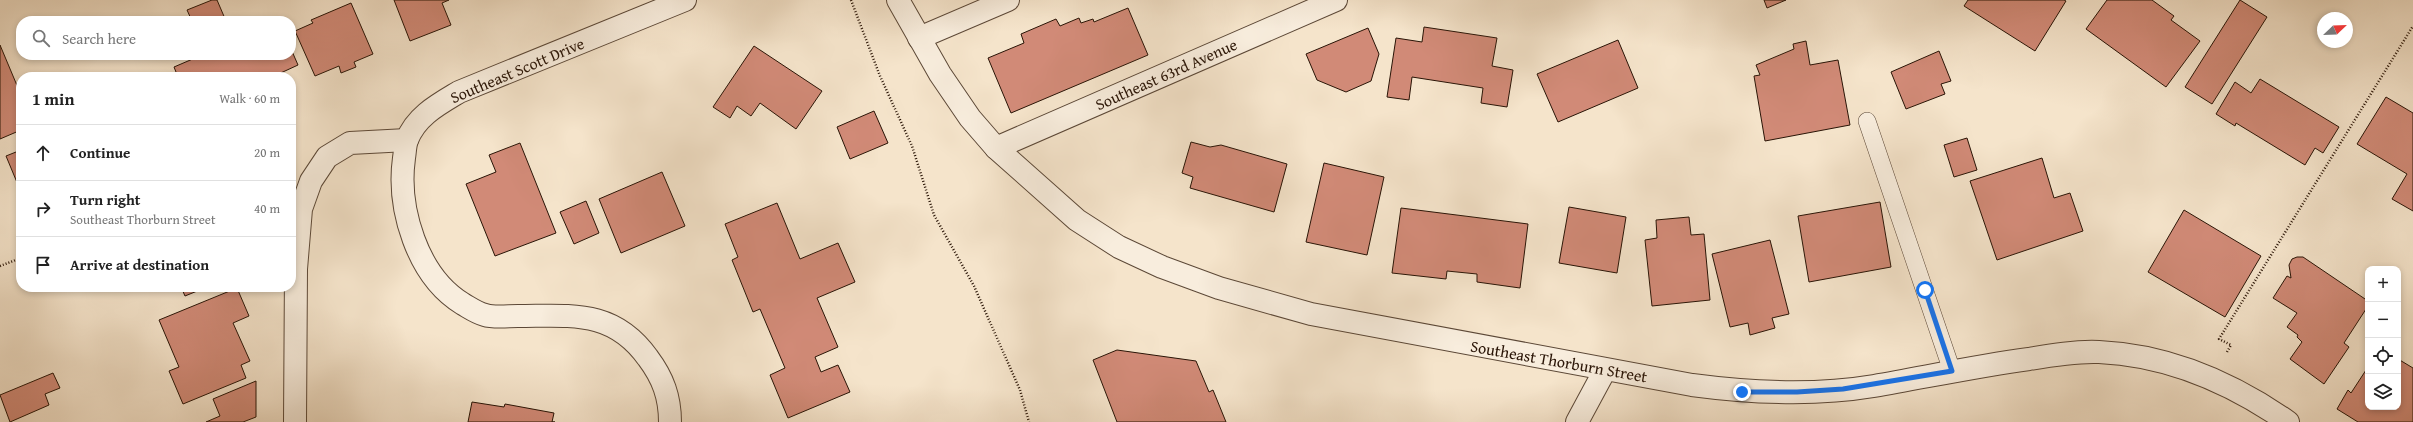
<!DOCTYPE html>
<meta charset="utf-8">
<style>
body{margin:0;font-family:"Gentium Book Plus",serif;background:#f6f6f6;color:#222}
.controls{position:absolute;right:12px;bottom:12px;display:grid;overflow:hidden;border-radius:8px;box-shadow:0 2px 6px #0003}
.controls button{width:36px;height:36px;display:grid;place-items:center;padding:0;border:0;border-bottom:1px solid #e0e0e0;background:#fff;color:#222;font:20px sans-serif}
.compass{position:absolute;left:2317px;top:12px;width:36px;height:36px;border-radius:50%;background:#fff;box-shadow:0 2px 6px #0003;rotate:67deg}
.stop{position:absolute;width:12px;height:12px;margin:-9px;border:3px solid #1a73e8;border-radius:50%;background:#fff}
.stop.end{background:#1a73e8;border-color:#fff;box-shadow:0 1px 4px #0008}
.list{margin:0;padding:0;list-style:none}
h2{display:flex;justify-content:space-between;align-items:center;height:52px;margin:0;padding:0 16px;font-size:17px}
h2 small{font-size:13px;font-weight:400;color:#767676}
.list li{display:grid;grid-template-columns:26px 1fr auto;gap:12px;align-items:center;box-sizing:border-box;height:56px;padding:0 16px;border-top:1px solid #e0e0e0}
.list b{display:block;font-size:15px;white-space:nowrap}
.list p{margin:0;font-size:13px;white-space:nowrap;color:#767676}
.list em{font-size:13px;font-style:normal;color:#767676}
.icon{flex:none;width:22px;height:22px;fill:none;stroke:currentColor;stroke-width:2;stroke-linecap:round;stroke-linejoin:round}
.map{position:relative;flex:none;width:2413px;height:422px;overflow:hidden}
.search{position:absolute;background:#fff;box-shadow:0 2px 6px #0003;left:16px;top:16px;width:280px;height:44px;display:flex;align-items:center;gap:10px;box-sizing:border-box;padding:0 14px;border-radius:16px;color:#767676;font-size:15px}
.panel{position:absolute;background:#fff;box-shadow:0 2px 6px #0003;left:16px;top:72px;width:280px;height:220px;border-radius:16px}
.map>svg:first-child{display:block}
.building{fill:#d18a77;stroke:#291406}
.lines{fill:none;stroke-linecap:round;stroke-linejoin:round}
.service-casing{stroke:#5c4837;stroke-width:18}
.minor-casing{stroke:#5c4837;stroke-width:24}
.tertiary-casing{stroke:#5c4837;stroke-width:24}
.path{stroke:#291406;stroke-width:2.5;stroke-dasharray:1 2;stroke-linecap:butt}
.service{stroke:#f8eddd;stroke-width:17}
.minor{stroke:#f8eddd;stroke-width:22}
.tertiary{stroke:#f8eddd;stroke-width:22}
.route{stroke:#1a73e8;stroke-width:5}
.labels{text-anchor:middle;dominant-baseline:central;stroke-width:3;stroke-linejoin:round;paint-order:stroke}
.street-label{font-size:16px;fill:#291406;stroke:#f8eddd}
</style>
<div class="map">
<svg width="2413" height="422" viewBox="0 0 2413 422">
<rect width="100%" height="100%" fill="#f5e4cb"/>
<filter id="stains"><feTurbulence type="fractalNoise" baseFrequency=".005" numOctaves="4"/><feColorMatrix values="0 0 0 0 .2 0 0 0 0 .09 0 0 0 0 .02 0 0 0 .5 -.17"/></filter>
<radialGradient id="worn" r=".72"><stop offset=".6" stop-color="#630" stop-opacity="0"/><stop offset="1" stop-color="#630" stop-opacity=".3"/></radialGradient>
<g class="building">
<polygon points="212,0 217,0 226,21 192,21 187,10"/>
<polygon points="394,0 449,0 442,3 451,25 410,41"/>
<polygon points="1764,0 1786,0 1767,8"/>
<polygon points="1968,0 2064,0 2066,1 2035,51 1964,6"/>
<polygon points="2107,0 2152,0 2174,16 2171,20 2200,41 2166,87 2086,29"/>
<polygon points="2240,0 2267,17 2212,104 2185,87"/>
<polygon points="351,3 373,54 354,62 356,67 341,73 339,66 315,76 295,31 313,23 311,20"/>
<polygon points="1128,8 1148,55 1011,113 988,58 1024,43 1021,34 1056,19 1060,26 1079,18 1081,23 1093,19 1094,22"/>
<polygon points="1424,27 1497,38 1492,66 1513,70 1507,107 1481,103 1483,88 1412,77 1409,100 1387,97 1396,38 1422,42"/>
<polygon points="1368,28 1379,54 1371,81 1346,92 1317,80 1306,54"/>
<polygon points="1618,40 1638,88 1558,122 1537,74"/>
<polygon points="1806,41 1810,65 1838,60 1850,125 1765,141 1754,76 1760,75 1756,65 1794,49 1793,44"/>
<polygon points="0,45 21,95 21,130 0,139"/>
<polygon points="754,46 822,91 796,129 760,103 751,116 737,106 730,118 713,107"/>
<polygon points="291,49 298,65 272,77 178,77 174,67 202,55 291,55"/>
<polygon points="1939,51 1951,81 1941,84 1945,94 1906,109 1891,72"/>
<polygon points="2260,79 2339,127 2323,153 2315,148 2305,165 2236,123 2235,126 2216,114 2235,82 2251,93"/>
<polygon points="2386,97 2413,113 2413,211 2392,199 2407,174 2357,144"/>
<polygon points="874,111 888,143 850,159 837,127"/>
<polygon points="1967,138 1977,170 1954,177 1944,145"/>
<polygon points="1191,142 1210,147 1221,145 1287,164 1274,212 1190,188 1193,177 1182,173"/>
<polygon points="520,143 556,233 495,256 466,184 496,172 489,155"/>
<polygon points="21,150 21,192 6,156"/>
<polygon points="2042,158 2054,198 2070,193 2083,231 1997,260 1970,181"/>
<polygon points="1324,163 1384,177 1367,255 1306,242"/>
<polygon points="662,172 685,226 621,253 599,199"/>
<polygon points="586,201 599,233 574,244 560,212"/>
<polygon points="1880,202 1891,267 1809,282 1798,216"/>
<polygon points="777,203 800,259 838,243 855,282 817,298 838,347 815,357 821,372 838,365 850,392 788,418 770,375 785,368 760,309 753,312 732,260 738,257 725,224"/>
<polygon points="1569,207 1626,217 1617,273 1559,263"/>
<polygon points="1401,208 1528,224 1520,288 1477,282 1477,274 1447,271 1446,279 1392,273"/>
<polygon points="2184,210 2261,256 2225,317 2148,272"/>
<polygon points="1689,217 1691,235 1704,234 1710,300 1652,306 1645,240 1657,238 1656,220"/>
<polygon points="1770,240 1789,314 1772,318 1775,328 1750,335 1748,323 1730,327 1712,254"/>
<polygon points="2297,257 2303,257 2368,301 2368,306 2344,343 2349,347 2324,384 2290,359 2302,342 2297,337 2298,335 2287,327 2297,313 2273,298 2287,276 2291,278 2289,265 2292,259"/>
<polygon points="181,287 207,287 185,296"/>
<polygon points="237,288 249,316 233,323 250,361 241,365 246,378 183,404 169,371 179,367 159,320"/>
<polygon points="1117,350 1196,361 1209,392 1213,390 1226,422 1117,422 1093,360"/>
<polygon points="2398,359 2413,368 2413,422 2358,422 2337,409 2348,390 2351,393 2368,367 2368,407 2398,407"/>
<polygon points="53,373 60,388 45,394 49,405 10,422 0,395"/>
<polygon points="256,381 256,417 243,422 206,422 220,416 213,399"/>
<polygon points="472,402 504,407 505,404 554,413 552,422 555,422 468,422"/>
</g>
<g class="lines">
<g class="service-casing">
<polyline id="service" points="1867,121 1952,371"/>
</g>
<g class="minor-casing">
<g id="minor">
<polyline points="919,38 1008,0"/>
<polyline points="996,148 1336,0"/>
<polyline points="295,422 296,269 301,209 311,181 327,157 350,143 407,140"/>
<path d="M670,422c0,-25 -7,-44 -22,-64 -35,-49 -77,-42 -130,-42 -10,0 -24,2 -33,-1 -8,-2 -15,-7 -22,-11 -46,-28 -66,-96 -59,-146 1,-6 1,-13 3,-18 9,-24 32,-36 52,-48l226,-92"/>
<polyline points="1577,422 1605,370"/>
</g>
</g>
<g class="tertiary-casing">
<path id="tertiary" d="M898,0l42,74 30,44 26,30 81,72 42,27 43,20 57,21 92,26 381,71c60,8 122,11 182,1 52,-9 103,-20 155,-27 23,-4 47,-8 70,-7 69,3 133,31 189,70"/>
</g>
<g class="path">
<polyline points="851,0 880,76 912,146 934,215 974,286 1020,390 1029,422"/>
<polyline points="0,266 21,258"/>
<polyline points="2227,352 2231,345 2219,339 2413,26"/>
</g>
<use href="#service" class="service"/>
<use href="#minor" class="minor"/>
<use href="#tertiary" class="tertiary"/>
</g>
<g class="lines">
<polyline class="route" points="1742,392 1797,392 1843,389 1952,371 1925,290"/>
</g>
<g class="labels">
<g class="street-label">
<text transform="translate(517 70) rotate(-23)">Southeast Scott Drive</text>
<text transform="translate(1166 74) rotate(-24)">Southeast 63rd Avenue</text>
<text transform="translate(1559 361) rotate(10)">Southeast Thorburn Street</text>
</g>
</g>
<rect width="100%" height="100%" filter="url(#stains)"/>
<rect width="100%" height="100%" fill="url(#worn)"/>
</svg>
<div class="controls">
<button>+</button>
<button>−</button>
<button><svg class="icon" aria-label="locate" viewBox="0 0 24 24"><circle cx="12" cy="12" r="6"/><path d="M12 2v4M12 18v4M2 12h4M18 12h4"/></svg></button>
<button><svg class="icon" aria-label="layers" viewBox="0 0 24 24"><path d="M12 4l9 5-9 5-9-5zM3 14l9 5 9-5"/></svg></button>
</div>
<svg class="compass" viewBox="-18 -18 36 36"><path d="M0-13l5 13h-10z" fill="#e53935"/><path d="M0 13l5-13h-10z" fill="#767676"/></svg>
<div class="stop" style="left:1925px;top:290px"></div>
<div class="stop end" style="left:1742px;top:392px"></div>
<div class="search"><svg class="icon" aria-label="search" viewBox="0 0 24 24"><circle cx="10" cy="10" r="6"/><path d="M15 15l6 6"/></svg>Search here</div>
<section class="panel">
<h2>1 min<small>Walk · 60 m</small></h2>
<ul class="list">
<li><svg class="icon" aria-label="ahead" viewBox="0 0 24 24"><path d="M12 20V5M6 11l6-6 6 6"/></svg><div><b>Continue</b></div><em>20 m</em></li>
<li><svg class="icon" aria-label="right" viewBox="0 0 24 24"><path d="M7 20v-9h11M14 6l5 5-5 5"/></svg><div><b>Turn right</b><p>Southeast Thorburn Street</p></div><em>40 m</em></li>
<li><svg class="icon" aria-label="arrive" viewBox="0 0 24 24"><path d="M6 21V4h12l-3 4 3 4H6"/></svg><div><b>Arrive at destination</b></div></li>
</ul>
</section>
</div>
